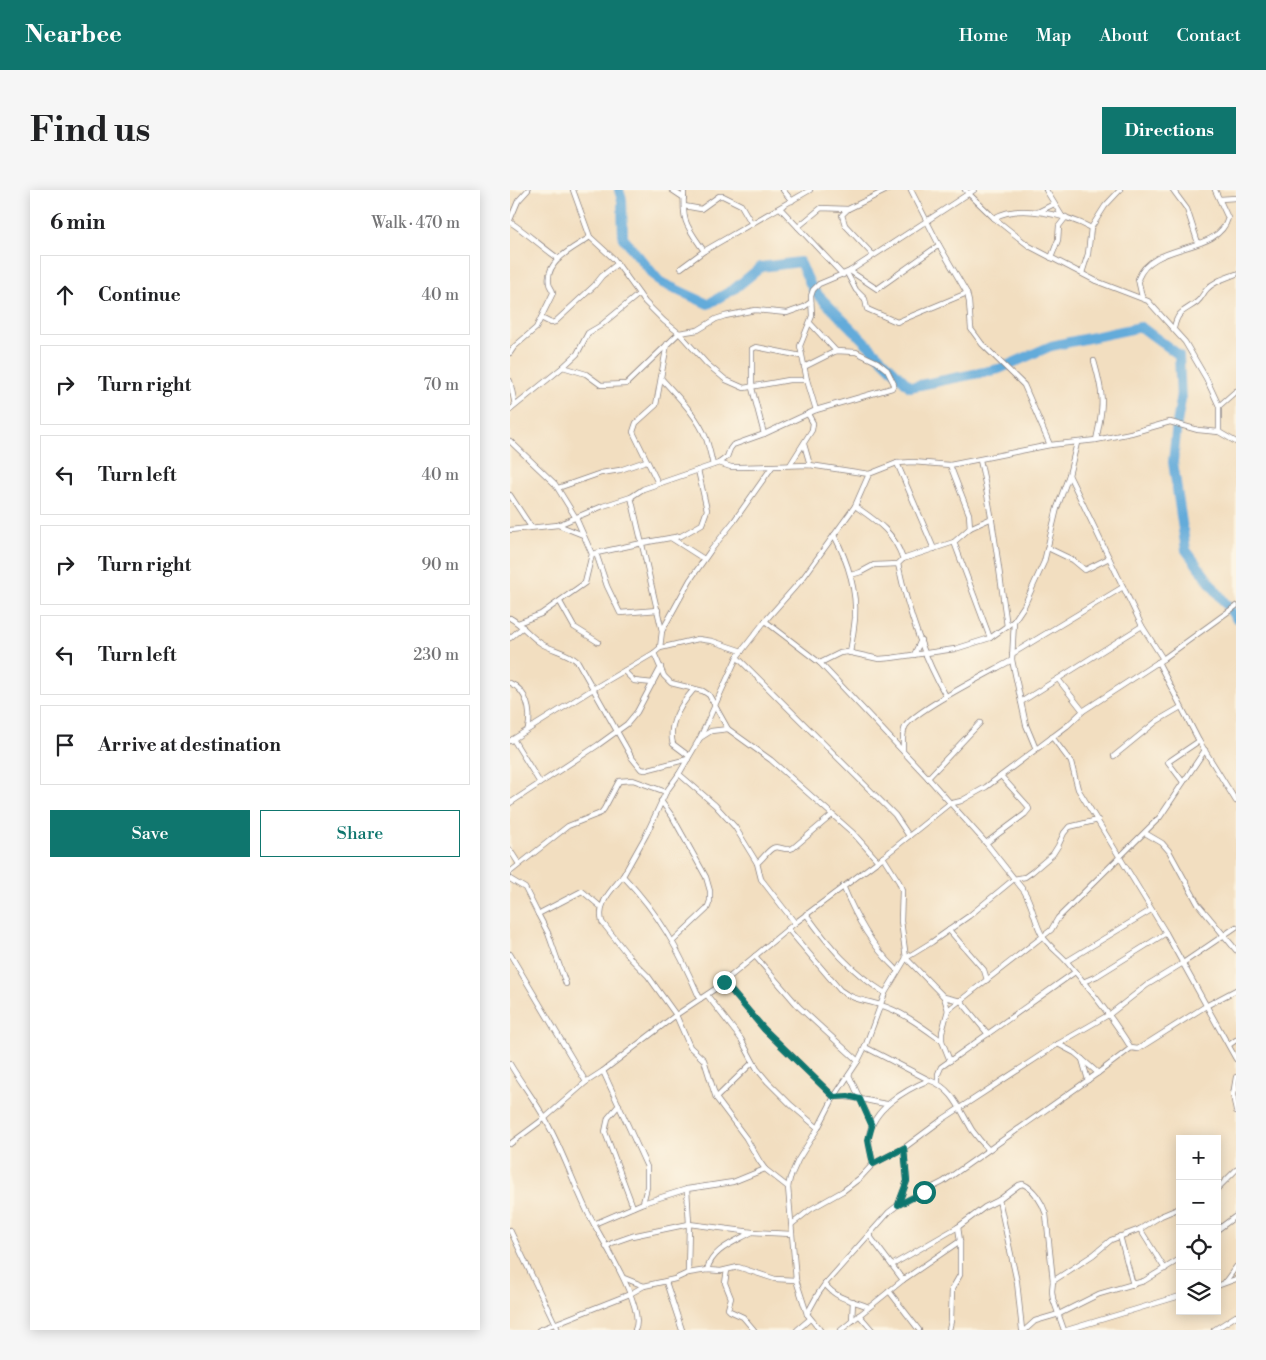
<!DOCTYPE html>
<meta charset="utf-8">
<style>
body{margin:0;font-family:"Libre Bodoni",serif;background:#f6f6f6;color:#202124}
.controls{position:absolute;right:15px;bottom:15px;display:grid;overflow:hidden;border-radius:0px;box-shadow:0 2px 12px #0003}
.controls button{width:45px;height:45px;display:grid;place-items:center;padding:0;border:0;border-bottom:1px solid #e0e0e0;background:#fff;color:#202124;font:25px sans-serif}
.stop{position:absolute;width:15px;height:15px;margin:-11px;border:4px solid #0f766e;border-radius:50%;background:#fff}
.stop.end{background:#0f766e;border-color:#fff;box-shadow:0 1px 5px #0008}
.list{margin:0;padding:0;list-style:none}
h2{display:flex;justify-content:space-between;align-items:center;height:65px;margin:0;padding:0 20px;font-size:21px}
h2 small{font-size:16px;font-weight:400;color:#757577}
.list li{display:grid;grid-template-columns:32px 1fr auto;gap:15px;align-items:center;box-sizing:border-box;height:80px;margin:0 10px 10px;padding:0 10px;border:1px solid #e0e0e0;border-radius:0px}
.list b{display:block;font-size:19px;white-space:nowrap}
.list em{font-size:16px;font-style:normal;color:#757577}
.actions{display:flex;gap:10px;padding:15px 20px}
.actions a{flex:1;padding:11px 0;border:1px solid #0f766e;border-radius:0px;text-align:center;font-size:18px;color:#0f766e}
.actions .main{background:#0f766e;color:#fff}
.icon{flex:none;width:28px;height:28px;fill:none;stroke:currentColor;stroke-width:2;stroke-linecap:round;stroke-linejoin:round}
.map{position:relative;flex:none;width:726px;height:1140px;overflow:hidden;border-radius:0px}
header{display:flex;align-items:center;gap:30px;box-sizing:border-box;height:70px;padding:0 25px;background:#0f766e;color:#fff}
header strong{font-size:24px}
nav{display:flex;gap:28px;margin-inline-start:auto;font-size:18px}
.intro{display:flex;align-items:center;justify-content:space-between;box-sizing:border-box;height:120px;padding:0 30px}
h1{margin:0;font-size:35px}
.button{padding:12px 22px;border-radius:0px;background:#0f766e;color:#fff;font-size:18px;font-weight:700}
main{display:flex;gap:30px;padding:0 30px}
aside{flex:1;background:#fff;border-radius:0px;box-shadow:0 2px 12px #0003}
.map>svg:first-child{display:block}
.lines{fill:none;stroke-linecap:round;stroke-linejoin:round}
.river{stroke:#63abda;stroke-width:10}
.minor-casing{stroke:#8a807e;stroke-width:6}
.minor{stroke:#fff;stroke-width:4.5}
.route{stroke:#0f766e;stroke-width:6}
</style>
<header>
<strong>Nearbee</strong>
<nav><a>Home</a><a>Map</a><a>About</a><a>Contact</a></nav>
</header>
<div class="intro"><h1>Find us</h1><a class="button">Directions</a></div>
<main>
<aside>
<h2>6 min<small>Walk · 470 m</small></h2>
<ul class="list">
<li><svg class="icon" aria-label="ahead" viewBox="0 0 24 24"><path d="M12 20V5M6 11l6-6 6 6"/></svg><div><b>Continue</b></div><em>40 m</em></li>
<li><svg class="icon" aria-label="right" viewBox="0 0 24 24"><path d="M7 20v-9h11M14 6l5 5-5 5"/></svg><div><b>Turn right</b></div><em>70 m</em></li>
<li><svg class="icon" aria-label="left" viewBox="0 0 24 24"><path d="M17 20v-9H6M10 6l-5 5 5 5"/></svg><div><b>Turn left</b></div><em>40 m</em></li>
<li><svg class="icon" aria-label="right" viewBox="0 0 24 24"><path d="M7 20v-9h11M14 6l5 5-5 5"/></svg><div><b>Turn right</b></div><em>90 m</em></li>
<li><svg class="icon" aria-label="left" viewBox="0 0 24 24"><path d="M17 20v-9H6M10 6l-5 5 5 5"/></svg><div><b>Turn left</b></div><em>230 m</em></li>
<li><svg class="icon" aria-label="arrive" viewBox="0 0 24 24"><path d="M6 21V4h12l-3 4 3 4H6"/></svg><div><b>Arrive at destination</b></div></li>
</ul>
<div class="actions"><a class="main">Save</a><a>Share</a></div>
</aside>
<div class="map">
<svg width="726" height="1140" viewBox="0 0 726 1140">
<rect width="100%" height="100%" fill="#fcf5e5"/>
<filter id="ink" filterUnits="userSpaceOnUse"><feTurbulence type="fractalNoise" baseFrequency=".02" numOctaves="2"/><feDisplacementMap in="SourceGraphic" scale="10" xChannelSelector="R" yChannelSelector="G"/><feConvolveMatrix kernelMatrix="1 2 1 2 8 2 1 2 1" color-interpolation-filters="sRGB"/></filter>
<filter id="wash" filterUnits="userSpaceOnUse"><feTurbulence type="fractalNoise" baseFrequency=".0096" numOctaves="4" result="noise"/><feDisplacementMap in="SourceGraphic" scale="20" xChannelSelector="R" yChannelSelector="G"/><feGaussianBlur stdDeviation="1.12" result="paint"/><feColorMatrix in="noise" values="0 0 0 0 0 0 0 0 0 0 0 0 0 0 0 0 0 1.4 0 .05"/><feComposite in="paint" operator="in"/></filter>
<g filter="url(#wash)">
<rect width="100%" height="100%" fill="#f2dec0"/>
<g class="lines">
<polyline class="river" points="109,0 112,10 113,48 150,92 198,114 224,99 251,77 290,72 303,100 400,197 489,179 541,156 631,137 669,165 671,210 667,233 663,272 676,360 726,428"/>
</g>
</g>
<g filter="url(#ink)">
<g class="lines">
<g class="minor-casing">
<g id="minor">
<polyline points="63,0 80,47 104,69 135,112 154,131 169,143 197,174 216,190 234,198 279,190 297,190"/>
<polyline points="162,0 174,8"/>
<path d="M174,0c-2,33 2,35 20,61"/>
<polyline points="273,0 282,11"/>
<polyline points="401,0 429,55 457,103 459,112 461,139 472,154 514,195 540,255"/>
<polyline points="455,0 484,28 519,56 586,91 638,111 675,152 696,188 709,216 709,242"/>
<polyline points="536,0 552,26"/>
<polyline points="663,0 677,19 688,53"/>
<polyline points="710,9 726,8"/>
<polyline points="174,16 191,19 209,6 213,6 231,15 242,34"/>
<polyline points="270,18 333,85"/>
<polyline points="337,20 332,25 335,35 363,65"/>
<polyline points="528,22 544,14"/>
<path d="M484,28c24,-15 73,-3 97,10"/>
<polyline points="0,30 8,11 18,0"/>
<path d="M0,32c17,11 32,25 49,37"/>
<polyline points="288,37 311,18 338,19 377,0"/>
<polyline points="541,68 548,50 549,36 556,27"/>
<polyline points="171,78 194,61 300,0"/>
<polyline points="340,81 367,99 429,55"/>
<polyline points="337,83 346,100 355,109 357,119 387,132 457,103"/>
<polyline points="572,83 578,64 581,38 595,16 610,0"/>
<path d="M632,107l-4,-18c14,-38 80,-24 90,-61l-13,-28"/>
<polyline points="31,128 41,133 45,132 84,96 92,86 107,74"/>
<polyline points="300,133 326,161"/>
<path d="M664,138c4,-18 10,-16 23,-26 5,-4 6,-9 10,-13 7,-8 19,-11 29,-15"/>
<path d="M0,163l4,-6 22,-19 17,-35c0,-4 -4,-6 -4,-10 -4,-23 27,-36 41,-46"/>
<path d="M584,171c10,35 10,44 2,79"/>
<polyline points="53,177 76,184 91,195 116,194 169,143 188,140 206,129 215,126 245,120 277,123 294,117 301,112"/>
<path d="M151,188c16,18 36,37 45,60 3,9 5,18 7,27"/>
<polyline points="0,191 5,215"/>
<polyline points="709,216 726,201"/>
<polyline points="0,220 53,177 67,164 78,143 90,136 129,104"/>
<polyline points="306,220 297,190 290,156 302,126 301,106 303,100 309,94 340,81 464,0"/>
<polyline points="254,244 242,198 242,159 246,157 291,166"/>
<polyline points="0,251 45,294 66,328 82,364 75,393 31,424 8,433"/>
<polyline points="567,253 559,285 632,436 653,469"/>
<polyline points="294,254 300,275"/>
<path d="M470,270c13,55 19,111 27,166"/>
<polyline points="209,273 217,267 220,259 223,255 254,244 306,220 382,198 384,194 377,180 367,172 346,162 326,161 294,177"/>
<polyline points="387,273 424,359"/>
<polyline points="280,275 302,240 303,233 298,224"/>
<polyline points="440,275 459,324 460,338"/>
<polyline points="148,293 123,242 126,233 146,215 157,154"/>
<polyline points="48,298 91,283 110,280 136,271"/>
<polyline points="0,305 21,337"/>
<polyline points="121,307 152,441"/>
<path d="M345,316c23,16 38,25 48,53"/>
<polyline points="48,335 73,345"/>
<polyline points="0,340 48,335 93,316 121,307 133,299 209,273 221,277 229,277 300,275 359,284 387,273 403,272 440,275 540,255 586,250 621,243 660,232 688,240 709,242 726,252"/>
<path d="M324,345c13,25 23,53 21,83 -1,11 -3,23 -5,35"/>
<polyline points="161,348 194,369"/>
<polyline points="444,352 480,448"/>
<polyline points="538,358 563,370 575,380 599,368"/>
<polyline points="86,363 97,396 110,423 148,420"/>
<polyline points="82,364 132,353 171,346 192,334 197,320 188,280"/>
<polyline points="341,385 351,382 364,375 388,374"/>
<polyline points="50,412 64,437 88,452"/>
<path d="M0,428c13,7 20,19 32,26 12,7 25,8 36,18l54,96 9,11 4,1 43,-11"/>
<path d="M255,431l55,42 108,115 58,65 38,48c9,14 10,31 19,46 7,10 16,16 24,25 23,27 45,55 64,86l7,1 68,-43 30,-16"/>
<polyline points="0,448 13,437"/>
<polyline points="150,458 188,449 202,451 232,461"/>
<polyline points="144,463 154,486 161,493 193,501 199,505 218,539 261,570 343,643 368,671"/>
<polyline points="502,464 613,397"/>
<polyline points="404,465 411,450"/>
<polyline points="227,467 385,625 399,646"/>
<polyline points="648,472 689,551 726,611"/>
<polyline points="310,473 330,463 337,462 369,469 381,468 445,459 480,448 504,431"/>
<polyline points="114,481 124,491 143,493"/>
<polyline points="548,489 573,521"/>
<path d="M0,493c17,7 22,29 18,46"/>
<path d="M436,506c-23,-40 -38,-86 -48,-132l5,-5 51,-17 16,-14 22,-10"/>
<polyline points="511,512 632,436"/>
<polyline points="542,547 561,572 568,599 656,743 726,869"/>
<polyline points="190,548 201,541 218,539"/>
<polyline points="3,549 30,593"/>
<polyline points="0,551 83,499 144,463 150,458 152,441 180,390 201,360 224,331 262,277"/>
<polyline points="526,559 516,535 502,470 504,431 514,416 534,372 547,318 559,285"/>
<path d="M393,560c0,-7 -1,-16 2,-23 8,-16 88,-56 107,-67"/>
<path d="M179,566l-16,-12c-6,-19 9,-41 21,-55"/>
<polyline points="604,566 647,531 671,517"/>
<polyline points="169,584 205,615 225,637 247,673 251,689 285,733"/>
<polyline points="418,588 470,533"/>
<polyline points="673,592 658,572 689,551"/>
<polyline points="151,611 162,626 196,687 200,701 200,711 197,719 163,751"/>
<polyline points="0,613 88,555 117,534 127,522 151,477"/>
<polyline points="635,643 652,653 659,661 688,714 726,760"/>
<polyline points="476,653 515,624 519,619 517,615 491,586"/>
<polyline points="0,660 9,674"/>
<polyline points="373,667 389,692 392,700 391,731 396,768 434,807 438,820 432,842 432,851 440,871"/>
<path d="M247,673c6,-4 10,-12 16,-15 6,-3 12,4 20,0l39,-33"/>
<polyline points="0,682 58,636 91,623 94,619 109,591 123,590 156,602"/>
<path d="M113,686c-11,14 -26,26 -21,46l29,37 17,17 28,39 14,32 14,13 12,38 30,40 14,24 5,7 23,18"/>
<polyline points="0,689 15,698 28,724 72,701 91,717"/>
<path d="M333,696c14,33 28,59 54,84"/>
<polyline points="28,724 38,743 56,794"/>
<path d="M296,724c23,32 45,58 79,79"/>
<path d="M278,739l52,61c13,10 25,10 40,15 22,6 44,23 62,36"/>
<polyline points="439,740 474,780 477,790"/>
<polyline points="0,764 76,892"/>
<polyline points="245,766 289,817 348,871"/>
<polyline points="557,771 641,720"/>
<path d="M214,792l40,47 70,68c19,-2 35,5 53,7"/>
<polyline points="573,792 587,786 656,743"/>
<polyline points="197,805 231,849 247,879 258,892 281,915 308,938"/>
<polyline points="434,807 451,811 478,844"/>
<path d="M190,809c-21,-49 -40,-84 -77,-123l23,-41 20,-43 13,-18 21,-36 37,-81 28,-36 38,-43 52,-72 14,-32"/>
<polyline points="438,820 541,740 548,728 650,627 695,560"/>
<polyline points="548,854 565,863 588,883"/>
<polyline points="719,855 726,850"/>
<polyline points="355,857 419,890"/>
<polyline points="572,869 578,890"/>
<path d="M0,874c11,19 25,36 35,55 16,28 27,60 41,90 11,24 61,98 49,121"/>
<polyline points="93,881 137,977 137,997 133,1013"/>
<polyline points="339,885 362,935"/>
<polyline points="726,887 723,905 726,921"/>
<polyline points="428,893 428,884 431,877 565,782"/>
<polyline points="206,908 243,872"/>
<polyline points="109,915 98,928 95,942 123,1017"/>
<polyline points="0,954 35,928 76,892 93,881 166,825 205,799 285,733 368,671 439,614 451,611 476,597 557,536 573,521 653,469 726,416"/>
<path d="M363,974c-1,-8 -5,-18 -4,-27 3,-28 36,-47 60,-57 24,8 31,30 43,50 5,7 10,13 16,19"/>
<polyline points="707,999 726,980"/>
<polyline points="489,1010 507,1092 512,1140"/>
<polyline points="388,1015 397,991 394,958"/>
<polyline points="84,1034 133,1013 177,999"/>
<polyline points="282,1034 301,1019 333,1001 350,988 363,974 394,958 433,929 548,854 600,824 637,795 673,773 726,737"/>
<polyline points="630,1039 655,1079"/>
<polyline points="0,1040 48,1140"/>
<polyline points="707,1040 726,1026"/>
<polyline points="359,1045 393,1090"/>
<polyline points="610,1046 623,1095"/>
<polyline points="96,1057 102,1053 122,1046 179,1034 242,1042 282,1044"/>
<path d="M382,1075l66,-38 27,-20 14,-7 20,-15 4,-1c11,5 19,18 23,30l7,67 -1,10 1,8 11,31"/>
<path d="M197,1080c5,-21 28,-28 45,-38"/>
<polyline points="217,1080 215,1093 221,1108 218,1119 220,1121 233,1127 244,1140"/>
<polyline points="178,1083 179,1034 177,999 223,992 255,979"/>
<polyline points="114,1088 134,1096"/>
<polyline points="543,1091 583,1065 601,1050 630,1039 651,1026 670,1018"/>
<polyline points="156,1092 172,1140"/>
<polyline points="715,1092 726,1077"/>
<path d="M315,1094c12,16 27,16 44,23"/>
<polyline points="707,1096 726,1089"/>
<polyline points="379,1101 409,1140"/>
<polyline points="297,1124 308,1104 315,1094 379,1022 388,1015 433,992 588,883 621,858"/>
<polyline points="349,1125 362,1140"/>
<polyline points="342,1131 343,1111"/>
<polyline points="29,1140 120,1104 134,1096 165,1089 178,1083 197,1080 211,1081 228,1077 265,1089 286,1090"/>
<polyline points="287,1140 300,1129"/>
<polyline points="310,1140 297,1124 286,1090 278,997 280,988 288,970 308,938 324,907 348,871 355,857 375,803 396,768 422,752 459,726 504,689 515,687 522,682 543,664 548,656 554,643 559,637 588,630"/>
<polyline points="331,1140 393,1090 450,1051"/>
<polyline points="439,1140 441,1131 442,1099 450,1085 450,1051 448,1037"/>
<polyline points="515,1140 525,1131 549,1124 589,1104 634,1091 670,1069"/>
<polyline points="557,1140 670,1106"/>
<polyline points="704,1140 726,1126"/>
</g>
</g>
<use href="#minor" class="minor"/>
</g>
</g>
<g class="lines" filter="url(#ink)">
<polyline class="route" points="214,792 254,839 324,907 338,906 350,909 362,936 358,950 363,974 394,958 397,991 388,1015 414,1002"/>
</g>
</svg>
<div class="controls">
<button>+</button>
<button>−</button>
<button><svg class="icon" aria-label="locate" viewBox="0 0 24 24"><circle cx="12" cy="12" r="6"/><path d="M12 2v4M12 18v4M2 12h4M18 12h4"/></svg></button>
<button><svg class="icon" aria-label="layers" viewBox="0 0 24 24"><path d="M12 4l9 5-9 5-9-5zM3 14l9 5 9-5"/></svg></button>
</div>
<div class="stop" style="left:414px;top:1002px"></div>
<div class="stop end" style="left:214px;top:792px"></div>
</div>
</main>
